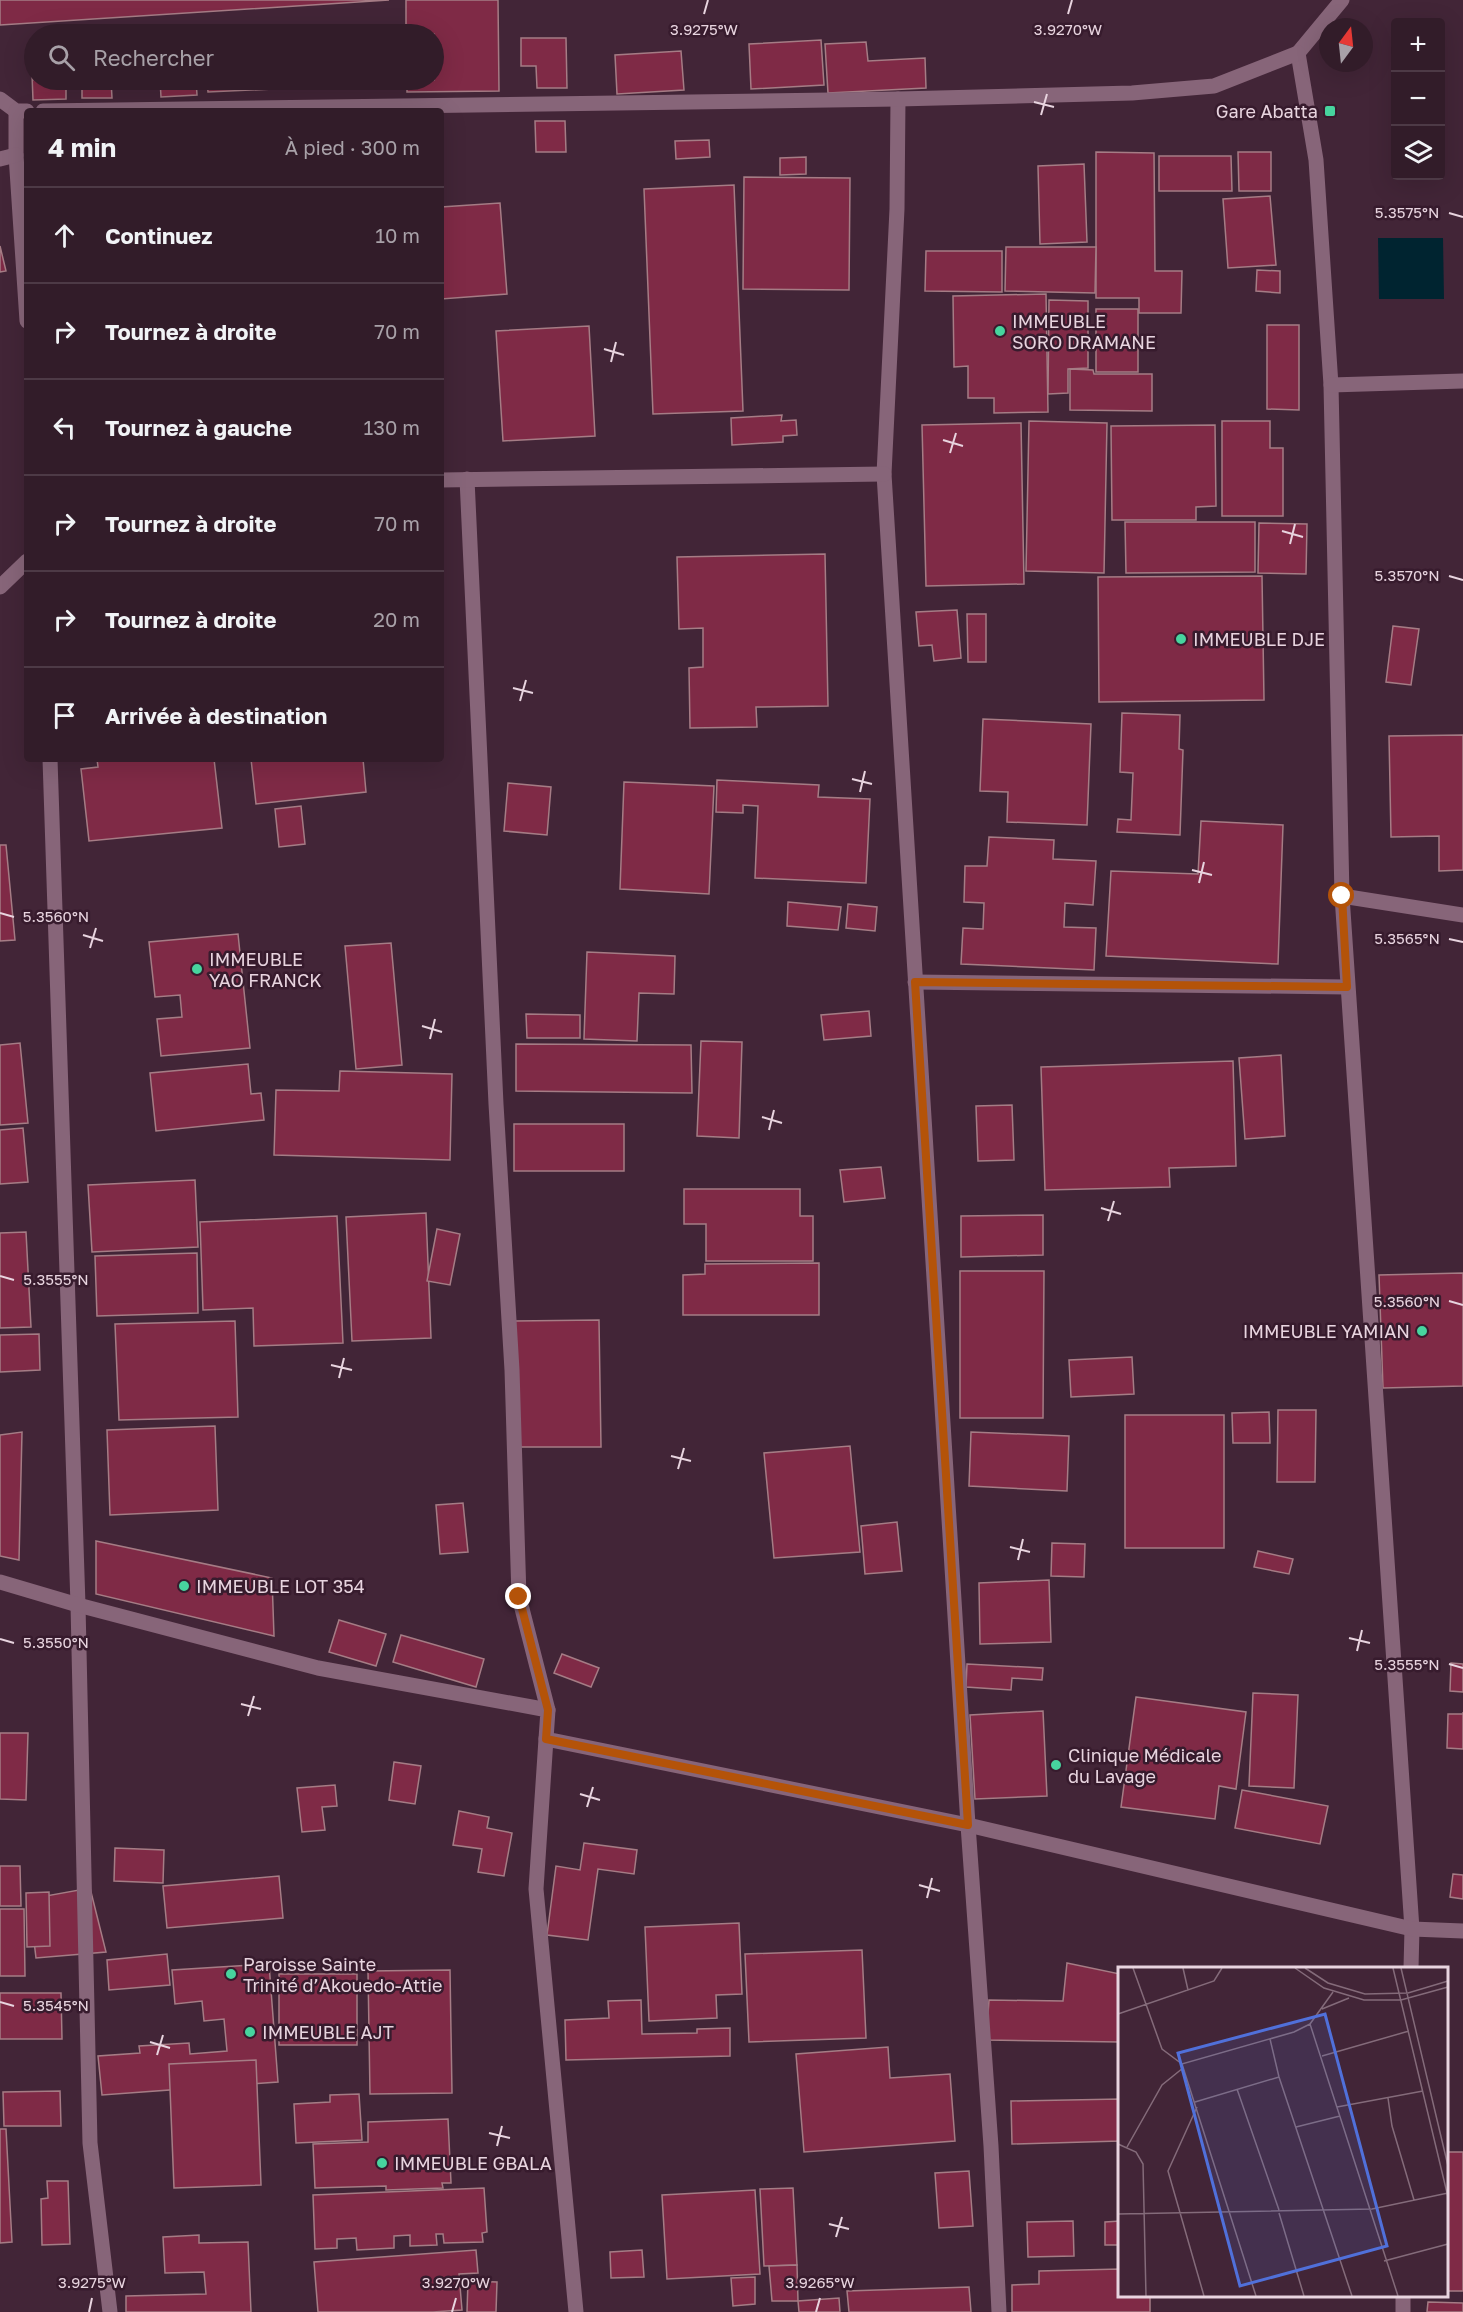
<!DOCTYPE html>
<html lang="fr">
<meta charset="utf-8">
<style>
body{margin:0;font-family:"Golos Text",sans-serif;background:#3d2935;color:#f1f3f6}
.controls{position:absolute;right:18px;top:18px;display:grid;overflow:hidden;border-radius:6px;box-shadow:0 6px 24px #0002}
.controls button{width:54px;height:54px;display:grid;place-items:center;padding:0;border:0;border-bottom:2px solid #4d3a46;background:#321c29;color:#f1f3f6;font:30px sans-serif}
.compass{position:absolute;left:1319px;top:18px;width:54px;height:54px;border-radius:50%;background:#321c29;box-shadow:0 6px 24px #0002;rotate:15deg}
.stop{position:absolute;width:18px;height:18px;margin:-14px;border:4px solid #b45309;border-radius:50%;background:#fff}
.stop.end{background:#b45309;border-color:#fff;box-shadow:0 2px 6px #0008}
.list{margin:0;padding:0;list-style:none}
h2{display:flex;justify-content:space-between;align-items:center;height:78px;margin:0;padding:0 24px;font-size:26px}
h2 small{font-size:20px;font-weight:400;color:#a8a1a8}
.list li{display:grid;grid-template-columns:39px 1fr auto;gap:18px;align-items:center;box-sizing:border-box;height:96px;padding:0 24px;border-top:2px solid #4d3a46}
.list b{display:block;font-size:22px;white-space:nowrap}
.list em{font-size:20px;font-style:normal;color:#a8a1a8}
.icon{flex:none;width:33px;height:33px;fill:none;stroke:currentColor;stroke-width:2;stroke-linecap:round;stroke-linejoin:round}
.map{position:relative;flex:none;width:1463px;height:2312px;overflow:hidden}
.search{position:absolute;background:#321c29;box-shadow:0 6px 24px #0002;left:24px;top:24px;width:420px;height:66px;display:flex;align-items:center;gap:15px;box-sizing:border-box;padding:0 21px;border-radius:33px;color:#a8a1a8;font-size:22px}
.panel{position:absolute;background:#321c29;box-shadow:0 6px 24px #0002;left:24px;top:108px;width:420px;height:654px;border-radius:6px}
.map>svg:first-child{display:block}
.water{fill:#002430}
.building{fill:#7f2a46;stroke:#a57c85;stroke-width:1.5}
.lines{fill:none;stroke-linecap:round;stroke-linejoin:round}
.street{stroke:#876579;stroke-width:15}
.route{stroke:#b45309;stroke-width:8}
.ticks{fill:none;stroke:#e8d4df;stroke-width:2}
.poi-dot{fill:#47d49e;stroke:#371b2d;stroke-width:2}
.labels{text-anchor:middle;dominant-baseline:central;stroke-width:5;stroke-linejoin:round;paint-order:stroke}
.poi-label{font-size:18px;fill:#e8d4df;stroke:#371b2d;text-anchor:start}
.inset-road{fill:none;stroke:#846b7a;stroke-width:1.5}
.view{fill:#5070da;fill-opacity:0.15;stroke:#5070da;stroke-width:3}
.inset-edge{fill:none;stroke:#e8d4df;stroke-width:3}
.ticks-label{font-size:15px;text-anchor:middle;fill:#e8d4df;stroke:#371b2d;stroke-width:5;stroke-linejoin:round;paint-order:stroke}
</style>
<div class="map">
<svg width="1463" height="2312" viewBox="0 0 1463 2312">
<rect width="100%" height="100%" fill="#422537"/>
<polygon class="water" points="1378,238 1443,238 1444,299 1379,299"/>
<g class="building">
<polygon points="0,0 389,0 0,25"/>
<polygon points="406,0 498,0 499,91 407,92 407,80 434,80 434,34 406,34"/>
<polygon points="521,38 566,38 567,88 537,88 536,66 521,66"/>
<polygon points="821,40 824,85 751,89 749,44"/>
<polygon points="866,42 868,61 925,58 926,88 828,93 825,44"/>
<polygon points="31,48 34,48 34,80 66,80 66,99 33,100"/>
<polygon points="681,51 684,90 617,94 615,55"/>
<polygon points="82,80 111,80 112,98 82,98"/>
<polygon points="160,80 196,80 197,95 161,97"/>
<polygon points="207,80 272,80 273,89 208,92"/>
<polygon points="281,80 318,80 319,87 281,89"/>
<polygon points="535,121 565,121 566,152 536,152"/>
<polygon points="709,140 710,157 676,159 675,141"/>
<polygon points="1096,152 1154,153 1155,271 1182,271 1181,313 1139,313 1139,298 1096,298"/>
<polygon points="1238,152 1271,152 1271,191 1239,191"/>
<polygon points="1159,156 1231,156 1232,191 1159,191"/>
<polygon points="806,157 806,174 780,175 780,158"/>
<polygon points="1084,164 1087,242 1040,244 1038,166"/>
<polygon points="744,177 850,178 849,290 743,289"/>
<polygon points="734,185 743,411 653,414 644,189"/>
<polygon points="1270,196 1276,265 1228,268 1223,199"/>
<polygon points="500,203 507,294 441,299 441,207"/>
<polygon points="0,246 6,271 0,272"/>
<polygon points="1006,247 1096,247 1095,293 1005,291"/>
<polygon points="926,251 1002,251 1002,292 925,291"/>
<polygon points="1257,270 1280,271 1280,293 1256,291"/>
<polygon points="1046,294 1048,412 994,413 994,398 968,398 968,366 954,367 953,296"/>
<polygon points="1049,300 1088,301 1088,368 1068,369 1068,393 1048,394"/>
<rect x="1096" y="309" width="42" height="63"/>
<polygon points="1267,325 1299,325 1299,410 1267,409"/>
<polygon points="589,326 595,436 503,441 496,331"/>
<polygon points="1070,369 1093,370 1094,374 1152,374 1152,411 1070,410"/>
<polygon points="782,415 781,421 796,420 797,435 783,436 783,442 732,445 731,418"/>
<polygon points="1029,421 1107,423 1104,573 1026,571"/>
<polygon points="1222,421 1270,421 1270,448 1283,448 1283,516 1222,516"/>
<polygon points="1021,423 1024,584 926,586 922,425"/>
<polygon points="1215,425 1216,506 1196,507 1196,520 1112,520 1111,426"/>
<polygon points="1125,522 1255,522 1255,572 1126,573"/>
<polygon points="1259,523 1307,524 1306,574 1258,573"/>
<polygon points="825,554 828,706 756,707 757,727 690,728 689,668 703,667 703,628 679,629 677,557"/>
<polygon points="1262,576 1264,700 1099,702 1098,577"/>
<polygon points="957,610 961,658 934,661 932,645 919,646 916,612"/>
<polygon points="967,614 986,614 986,662 968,662"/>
<polygon points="1393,626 1419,629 1411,685 1386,682"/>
<polygon points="1122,713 1180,715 1179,749 1183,750 1180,835 1117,832 1118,819 1131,820 1133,773 1120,772"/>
<polygon points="983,719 1091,724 1087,825 1007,822 1008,792 980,791"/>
<polygon points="1463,735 1463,870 1439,871 1439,836 1391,837 1389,736"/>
<polygon points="97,759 214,759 222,828 89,841 81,769 98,767"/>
<polygon points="251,759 363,759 366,792 256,804"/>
<polygon points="717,780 819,785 818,797 870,799 866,883 755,878 758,806 743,805 743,813 716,812"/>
<polygon points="624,782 714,786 709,894 620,889"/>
<polygon points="508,783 551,787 547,835 504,831"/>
<polygon points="301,806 305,844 279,847 275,809"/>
<polygon points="1201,821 1283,825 1278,964 1106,956 1111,871 1198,874"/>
<polygon points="989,837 1054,840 1053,859 1096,861 1093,905 1065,903 1064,927 1096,928 1094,970 961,964 963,928 983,929 984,903 964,902 965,866 987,866"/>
<polygon points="0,845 6,845 15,940 0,941"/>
<polygon points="788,902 841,907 838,930 787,926"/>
<polygon points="848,904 877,907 875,931 846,928"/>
<polygon points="238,934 250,1048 161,1056 157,1019 182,1017 180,995 155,997 149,942"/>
<polygon points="391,943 402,1065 356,1069 345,946"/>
<polygon points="587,952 675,956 674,994 639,993 637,1041 584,1039"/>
<polygon points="869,1011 871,1036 824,1040 821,1015"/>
<polygon points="526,1014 580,1015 580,1038 527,1038"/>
<polygon points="701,1041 742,1042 739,1138 697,1136"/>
<polygon points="20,1043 28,1123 0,1125 0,1045"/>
<polygon points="516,1044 691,1045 692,1093 516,1091"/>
<polygon points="1281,1055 1285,1136 1245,1139 1239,1058"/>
<polygon points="1233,1061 1236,1166 1169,1168 1170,1187 1045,1190 1041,1067"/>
<polygon points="248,1064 251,1094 261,1093 264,1120 156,1131 150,1073"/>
<polygon points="340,1071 452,1074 450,1160 274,1155 276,1090 339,1091"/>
<polygon points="1012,1105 1014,1160 978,1161 976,1106"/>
<rect x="514" y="1124" width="110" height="47"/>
<polygon points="23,1128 28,1182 0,1184 0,1130"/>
<polygon points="881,1167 885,1198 844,1202 840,1170"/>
<polygon points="195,1180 198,1247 92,1252 88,1185"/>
<polygon points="684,1189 800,1189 800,1216 813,1216 813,1261 706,1261 706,1224 684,1224"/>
<polygon points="426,1213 431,1338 352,1341 346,1217"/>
<polygon points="1043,1215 1043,1255 961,1257 961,1216"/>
<polygon points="337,1216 343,1343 254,1346 253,1308 203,1310 200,1222"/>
<polygon points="437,1229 460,1234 450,1285 427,1281"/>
<polygon points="26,1232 31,1327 0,1328 0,1233"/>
<polygon points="197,1253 198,1313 97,1316 95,1256"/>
<polygon points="819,1263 819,1315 683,1315 683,1275 705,1274 705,1264"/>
<polygon points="960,1271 1044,1271 1043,1418 960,1418"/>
<polygon points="1463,1273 1463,1386 1383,1388 1379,1275"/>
<polygon points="599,1320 601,1447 515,1447 514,1321"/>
<polygon points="235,1321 238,1417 119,1420 115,1324"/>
<polygon points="39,1334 40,1370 0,1372 0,1335"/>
<polygon points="1132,1357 1134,1394 1071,1397 1069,1360"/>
<polygon points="1278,1410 1316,1410 1315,1482 1277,1482"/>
<polygon points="1269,1412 1270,1443 1233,1443 1232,1413"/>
<rect x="1125" y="1415" width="99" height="133"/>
<polygon points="215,1426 218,1510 110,1515 107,1430"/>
<polygon points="22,1432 19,1560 0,1556 0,1435"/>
<polygon points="971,1432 1069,1436 1067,1491 969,1486"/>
<polygon points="850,1446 860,1552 774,1558 764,1453"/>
<polygon points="463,1503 468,1552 440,1554 436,1505"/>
<polygon points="897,1522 902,1571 865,1574 861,1526"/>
<polygon points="96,1541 272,1578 274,1636 96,1594"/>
<polygon points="1052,1543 1085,1544 1084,1577 1051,1576"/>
<polygon points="1258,1551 1293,1559 1289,1574 1254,1567"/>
<polygon points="1049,1580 1051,1642 980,1644 979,1583"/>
<polygon points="339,1620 386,1634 376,1666 329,1652"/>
<polygon points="401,1635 484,1659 476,1687 393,1662"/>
<polygon points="562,1654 599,1668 591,1687 554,1673"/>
<polygon points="1451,1663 1463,1664 1463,1692 1450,1691"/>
<polygon points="967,1664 1043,1668 1042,1680 1012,1678 1011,1690 966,1687"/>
<polygon points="1253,1693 1298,1695 1294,1788 1249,1786"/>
<polygon points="1136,1697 1246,1712 1236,1789 1219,1786 1215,1819 1121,1807"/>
<polygon points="1043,1711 1047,1796 975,1799 970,1715"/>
<polygon points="1463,1712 1463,1749 1447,1748 1448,1714 1463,1714"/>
<polygon points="0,1733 28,1733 26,1800 0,1799"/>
<polygon points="394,1762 421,1766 415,1804 389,1800"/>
<polygon points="335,1785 337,1806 322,1807 325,1830 302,1832 297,1788"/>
<polygon points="1242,1790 1328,1806 1320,1844 1235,1828"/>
<polygon points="459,1811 489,1817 487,1828 512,1833 504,1876 478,1872 482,1849 453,1845"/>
<polygon points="584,1843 637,1850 634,1874 598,1869 588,1940 547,1935 556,1866 580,1870"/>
<polygon points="115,1848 164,1850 163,1883 114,1881"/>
<polygon points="0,1866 20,1866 21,1906 0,1906"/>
<polygon points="1453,1874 1463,1875 1463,1899 1450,1897"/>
<polygon points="279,1876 283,1918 167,1928 163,1886"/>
<polygon points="90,1888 106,1952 36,1958 29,1899"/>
<polygon points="49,1892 50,1946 27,1947 26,1893"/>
<polygon points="0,1909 24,1909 25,1976 0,1976"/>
<polygon points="739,1923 742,1994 716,1995 717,2018 649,2021 645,1927"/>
<polygon points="862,1950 866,2038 749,2042 745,1954"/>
<polygon points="167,1954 170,1985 109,1990 107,1960"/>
<polygon points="1067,1963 1120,1974 1120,2042 986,2040 989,2000 1063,2001"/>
<polygon points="269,1964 278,2082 102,2095 98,2056 140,2053 139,2046 189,2043 190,2054 227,2051 224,2019 204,2021 202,2001 175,2004 172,1970"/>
<polygon points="450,1970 452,2093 370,2094 368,1971"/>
<rect x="279" y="1974" width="78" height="71"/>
<polygon points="0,1993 61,1993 62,2039 0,2039"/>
<polygon points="641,2000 642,2034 697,2033 697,2029 730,2028 730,2056 566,2060 565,2020 609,2018 608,2001"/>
<polygon points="888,2047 890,2078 950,2074 955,2141 804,2152 796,2054"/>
<polygon points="256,2060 261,2185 174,2188 169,2064"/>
<polygon points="60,2091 61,2126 4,2126 3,2092"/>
<polygon points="359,2094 362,2140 296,2143 294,2104 330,2102 330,2095"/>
<polygon points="1120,2099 1120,2141 1012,2144 1011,2101"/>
<polygon points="448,2119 451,2183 442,2183 443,2188 386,2190 386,2186 315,2188 313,2144 368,2142 368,2122"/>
<polygon points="0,2129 6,2129 12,2242 0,2243"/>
<rect x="1446" y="2152" width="17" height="139"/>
<polygon points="969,2171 973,2226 939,2228 935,2173"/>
<polygon points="47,2181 68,2181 70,2244 42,2245 41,2199 48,2198"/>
<polygon points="484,2188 487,2232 482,2233 483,2242 444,2243 443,2234 436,2234 437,2245 410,2246 410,2235 394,2236 394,2248 357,2250 356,2238 337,2239 337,2248 315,2249 313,2195"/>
<polygon points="793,2188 797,2265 764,2266 760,2189"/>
<polygon points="755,2190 760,2274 667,2279 662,2195"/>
<polygon points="1073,2221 1074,2256 1028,2257 1027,2222"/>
<polygon points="1120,2221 1120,2245 1105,2245 1105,2222"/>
<polygon points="199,2235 199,2243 248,2242 251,2312 126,2312 126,2296 206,2294 204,2272 165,2273 163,2237"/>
<polygon points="476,2250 478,2273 459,2274 462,2310 433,2312 318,2312 314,2262"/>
<polygon points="642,2250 644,2277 611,2278 610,2252"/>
<polygon points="797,2265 798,2301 772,2301 769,2266"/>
<polygon points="1120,2269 1120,2296 1150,2296 1150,2312 1012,2312 1012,2285 1039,2284 1039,2271"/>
<polygon points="755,2277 755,2304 733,2306 731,2278"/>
<polygon points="468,2281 497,2282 496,2312 467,2312"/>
<polygon points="969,2287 971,2312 849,2312 847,2291"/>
<polygon points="839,2298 840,2312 799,2312 798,2301"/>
<polygon points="1428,2302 1463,2303 1463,2312 1427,2312"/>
</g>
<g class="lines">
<g class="street">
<polyline points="1342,0 1298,53 1316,160 1331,385 1342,896 1412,1929 1411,1968"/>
<polyline points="0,99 16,111 27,111"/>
<polyline points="898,99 897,209 884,474 968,1825 991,2146 999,2312"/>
<polyline points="16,111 16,155 27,321"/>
<polyline points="43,111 898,99 1132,93 1214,86 1298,53"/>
<polyline points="0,159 16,155"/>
<polyline points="1331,385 1463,381"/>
<polyline points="467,479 496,1104 512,1370 519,1597 548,1710"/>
<polyline points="441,480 884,474"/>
<polyline points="0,587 27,561"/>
<polyline points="50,759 78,1605 90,2143 110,2312"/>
<polyline points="1342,896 1463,915"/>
<polyline points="915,982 1347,987"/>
<polyline points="0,1582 78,1605 318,1668 548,1710 546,1739 968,1825 1412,1929 1463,1931"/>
<polyline points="546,1739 536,1889 576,2312"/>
<polyline points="1403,2312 1403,2296"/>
</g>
</g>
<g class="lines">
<polyline class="route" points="519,1597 548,1710 546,1739 968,1825 915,982 1347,987 1342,896"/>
</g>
<path class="ticks" d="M704,14l4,-14M1068,14l4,-14M1034,102l20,5M1041,115l6,-21M1449,213l14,4M604,349l20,6M611,362l5,-20M943,440l20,6M950,453l6,-20M1282,531l21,6M1290,544l5,-20M1449,576l14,4M513,688l20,5M520,701l6,-21M852,779l20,5M860,792l5,-21M1192,870l20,5M1199,883l5,-21M0,913l14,4M83,935l20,6M1449,939l14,3M90,948l6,-20M422,1026l20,6M430,1039l5,-20M762,1117l20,6M769,1130l5,-20M1101,1208l20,6M1108,1221l6,-20M0,1276l14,4M1449,1301l14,4M331,1365l21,5M339,1378l5,-20M671,1456l20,5M678,1469l6,-21M1010,1547l20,5M1018,1560l5,-21M1349,1638l21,5M0,1639l14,4M1357,1651l5,-21M1449,1664l14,4M241,1704l20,5M248,1716l6,-20M580,1794l20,6M587,1807l6,-20M919,1885l21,6M927,1898l5,-20M0,2002l14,4M150,2042l20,6M157,2055l6,-20M489,2133l21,5M497,2146l5,-20M829,2224l20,5M836,2237l6,-20M89,2312l3,-14M452,2312l4,-14M816,2312l4,-14"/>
<g class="poi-dot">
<rect x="1324" y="105" width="12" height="12" rx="3"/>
<circle cx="1000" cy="331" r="6"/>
<circle cx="1181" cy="639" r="6"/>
<circle cx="197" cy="969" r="6"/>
<circle cx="1422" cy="1331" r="6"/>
<circle cx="184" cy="1586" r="6"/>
<circle cx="1056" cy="1765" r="6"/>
<circle cx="231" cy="1974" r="6"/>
<circle cx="250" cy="2032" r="6"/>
<circle cx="382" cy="2163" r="6"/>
</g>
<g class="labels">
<g class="poi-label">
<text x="1318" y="111" text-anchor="end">Gare Abatta</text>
<text x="1012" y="321">IMMEUBLE<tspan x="1012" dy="21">SORO DRAMANE</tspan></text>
<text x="1193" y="639">IMMEUBLE DJE</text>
<text x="209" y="959">IMMEUBLE<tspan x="209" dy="21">YAO FRANCK</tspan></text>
<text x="1410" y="1331" text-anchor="end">IMMEUBLE YAMIAN</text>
<text x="196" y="1586">IMMEUBLE LOT 354</text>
<text x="1068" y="1755">Clinique Médicale<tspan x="1068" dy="21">du Lavage</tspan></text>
<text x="243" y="1964">Paroisse Sainte<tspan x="243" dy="21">Trinité d’Akouedo-Attie</tspan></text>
<text x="262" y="2032">IMMEUBLE AJT</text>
<text x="394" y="2163">IMMEUBLE GBALA</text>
</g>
</g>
<g transform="translate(1118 1967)">
<rect width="330" height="330" fill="#422537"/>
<path class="inset-road" d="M15,1l29,81 20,15 112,-32 16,-8M65,1l5,22M177,1l29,20 40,12h37l47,-13M187,1l23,15 37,11 43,-1 40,-12M275,1l55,229M283,1l47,198M215,25l-23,32 88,272M204,42l27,-11M0,47l96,-33 8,-13M152,72l9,38 73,219M204,89l87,-25M64,97l74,232M119,122l42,121M270,131l4,28 22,74M77,135l84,-25M79,140l-29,64 36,125M219,140l86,-16M178,160l44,-11M0,177l18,8 7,12 3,132M9,180l35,-62 21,-17M161,246l25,83M0,247l254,-5 76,-16M266,294l64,-17"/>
<path class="view" d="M207,47l62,232 -147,40 -62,-233z"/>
<rect width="330" height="330" class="inset-edge"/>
</g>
<g class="ticks-label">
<text x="704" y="35">3.9275°W</text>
<text x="1068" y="35">3.9270°W</text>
<text x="1407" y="218">5.3575°N</text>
<text x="1407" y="581">5.3570°N</text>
<text x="56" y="922">5.3560°N</text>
<text x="1407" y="944">5.3565°N</text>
<text x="56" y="1285">5.3555°N</text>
<text x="1407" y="1307">5.3560°N</text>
<text x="56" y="1648">5.3550°N</text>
<text x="1407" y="1670">5.3555°N</text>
<text x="56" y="2011">5.3545°N</text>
<text x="92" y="2288">3.9275°W</text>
<text x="456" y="2288">3.9270°W</text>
<text x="820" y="2288">3.9265°W</text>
</g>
</svg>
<div class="controls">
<button>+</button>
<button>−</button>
<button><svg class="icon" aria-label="layers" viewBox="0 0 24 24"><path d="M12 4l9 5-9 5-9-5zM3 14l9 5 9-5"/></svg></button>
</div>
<svg class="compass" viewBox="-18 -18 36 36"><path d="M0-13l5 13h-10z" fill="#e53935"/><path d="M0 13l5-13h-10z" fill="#a8a1a8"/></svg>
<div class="stop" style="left:1342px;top:896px"></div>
<div class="stop end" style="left:519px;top:1597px"></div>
<div class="search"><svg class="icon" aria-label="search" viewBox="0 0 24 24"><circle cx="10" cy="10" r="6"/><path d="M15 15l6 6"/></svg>Rechercher</div>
<section class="panel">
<h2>4 min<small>À pied · 300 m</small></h2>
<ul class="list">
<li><svg class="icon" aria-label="ahead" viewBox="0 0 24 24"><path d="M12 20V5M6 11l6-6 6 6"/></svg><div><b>Continuez</b></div><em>10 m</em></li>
<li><svg class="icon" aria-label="right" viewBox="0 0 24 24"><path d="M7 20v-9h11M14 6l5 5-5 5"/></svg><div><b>Tournez à droite</b></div><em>70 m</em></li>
<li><svg class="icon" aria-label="left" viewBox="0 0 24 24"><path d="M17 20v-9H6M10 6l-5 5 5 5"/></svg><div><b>Tournez à gauche</b></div><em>130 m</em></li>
<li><svg class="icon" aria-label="right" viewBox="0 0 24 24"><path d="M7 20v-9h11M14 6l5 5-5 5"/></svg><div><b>Tournez à droite</b></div><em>70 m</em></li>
<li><svg class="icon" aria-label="right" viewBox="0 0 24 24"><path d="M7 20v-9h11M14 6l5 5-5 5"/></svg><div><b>Tournez à droite</b></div><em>20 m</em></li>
<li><svg class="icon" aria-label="arrive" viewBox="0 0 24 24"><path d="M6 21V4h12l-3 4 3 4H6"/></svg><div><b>Arrivée à destination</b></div></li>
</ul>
</section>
</div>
